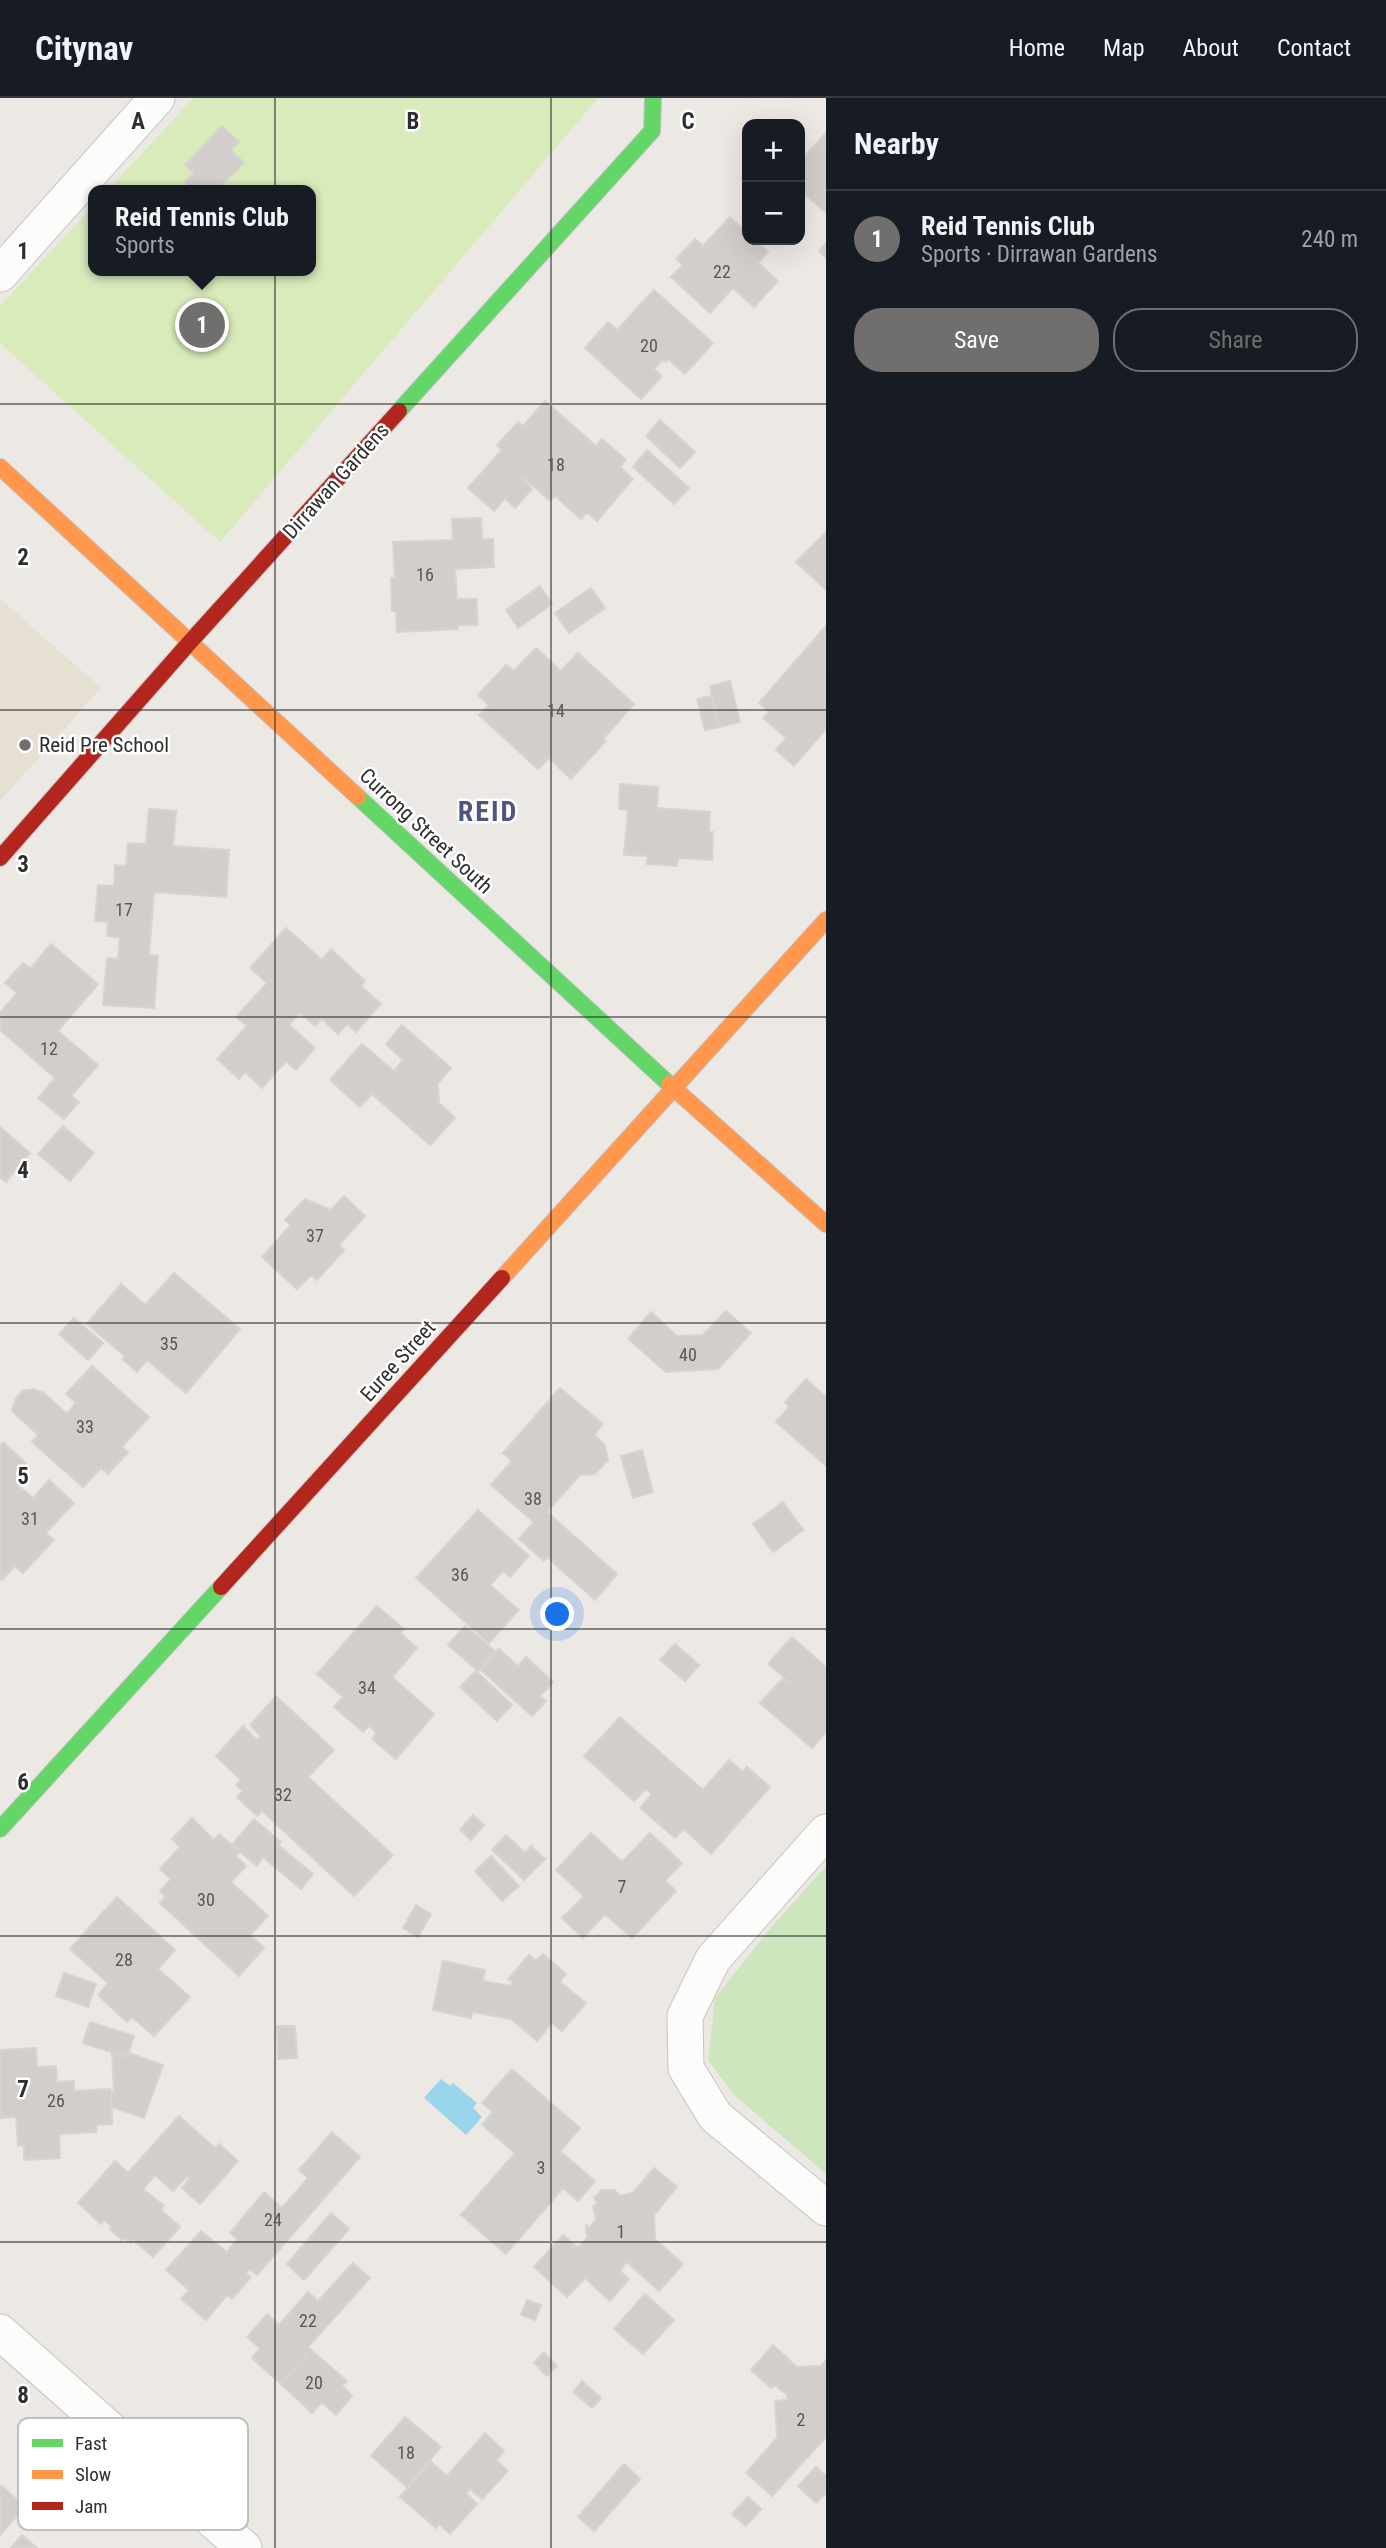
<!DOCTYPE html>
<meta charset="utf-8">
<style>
body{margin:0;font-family:"Roboto Condensed",sans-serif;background:#242831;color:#f1f3f6}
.controls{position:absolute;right:21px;top:21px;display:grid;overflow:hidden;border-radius:14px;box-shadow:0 7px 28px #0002}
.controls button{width:63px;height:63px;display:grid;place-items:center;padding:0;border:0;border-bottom:2px solid #363941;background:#171b24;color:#f1f3f6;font:35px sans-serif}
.you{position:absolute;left:558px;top:1517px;width:24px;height:24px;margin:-18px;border:5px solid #fff;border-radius:50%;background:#1a73e8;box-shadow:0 0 0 10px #1a73e833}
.badge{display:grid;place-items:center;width:46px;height:46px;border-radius:50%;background:#706f6e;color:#fff;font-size:23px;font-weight:700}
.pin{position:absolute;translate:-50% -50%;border:4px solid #fff;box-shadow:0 2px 7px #0006}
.popup{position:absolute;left:88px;top:87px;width:228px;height:91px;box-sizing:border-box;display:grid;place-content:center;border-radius:14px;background:#171b24;filter:drop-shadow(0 2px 5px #0005);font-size:23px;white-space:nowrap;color:#9ea1a6}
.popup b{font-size:26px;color:#f1f3f6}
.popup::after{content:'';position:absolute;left:50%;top:100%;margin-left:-14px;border:14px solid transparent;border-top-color:#171b24}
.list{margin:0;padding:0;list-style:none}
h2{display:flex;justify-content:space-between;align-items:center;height:91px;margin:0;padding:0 28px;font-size:30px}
h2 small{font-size:23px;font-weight:400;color:#9ea1a6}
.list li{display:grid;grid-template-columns:46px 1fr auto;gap:21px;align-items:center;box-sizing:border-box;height:98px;padding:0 28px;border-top:2px solid #363941}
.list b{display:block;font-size:26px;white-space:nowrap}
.list p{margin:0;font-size:23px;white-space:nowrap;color:#9ea1a6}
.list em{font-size:23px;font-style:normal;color:#9ea1a6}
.actions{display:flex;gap:14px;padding:21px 28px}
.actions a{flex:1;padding:16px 0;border:2px solid #706f6e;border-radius:28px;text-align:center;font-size:24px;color:#706f6e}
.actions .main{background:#706f6e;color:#fff}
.map{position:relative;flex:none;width:826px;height:2450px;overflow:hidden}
header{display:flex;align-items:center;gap:42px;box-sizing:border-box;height:98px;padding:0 35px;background:#171b24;border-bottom:2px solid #363941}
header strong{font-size:33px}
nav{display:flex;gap:38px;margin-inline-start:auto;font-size:24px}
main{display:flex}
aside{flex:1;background:#171b24}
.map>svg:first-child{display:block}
.education{fill:#e6e0d3}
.green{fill:#cee6be}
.pitch{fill:#d9eabb}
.water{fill:#99d6ec}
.building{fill:#d1cecb;stroke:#d7d4d0;stroke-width:2}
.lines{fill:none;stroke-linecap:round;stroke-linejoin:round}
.street-casing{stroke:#c5c4c5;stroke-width:37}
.fast-casing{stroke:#c5c4c5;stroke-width:18}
.slow-casing{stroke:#c5c4c5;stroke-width:18}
.jam-casing{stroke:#c5c4c5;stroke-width:18}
.street{stroke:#fcfcfb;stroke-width:35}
.fast{stroke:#63d668;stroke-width:16}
.slow{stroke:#ff974d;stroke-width:16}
.jam{stroke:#b3261e;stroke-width:16}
.grid{fill:none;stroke:#2e2e2e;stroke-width:2;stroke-opacity:0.55}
.poi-dot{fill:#706f6e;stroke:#fff;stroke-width:2.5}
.labels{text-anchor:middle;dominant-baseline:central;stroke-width:5;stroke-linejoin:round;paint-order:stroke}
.number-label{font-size:18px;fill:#585857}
.street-label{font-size:21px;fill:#2e2e2e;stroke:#fff}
.poi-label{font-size:21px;fill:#2e2e2e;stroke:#fff;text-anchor:start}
.district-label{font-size:28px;font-weight:bold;letter-spacing:2px;fill:#4d5680;stroke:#fff}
.key{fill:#fff;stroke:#c0c0c0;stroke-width:2}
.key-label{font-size:19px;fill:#2e2e2e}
.grid-label{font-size:23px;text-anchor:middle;font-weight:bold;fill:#2e2e2e;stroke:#fff;stroke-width:5;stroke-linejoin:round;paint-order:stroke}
</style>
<header>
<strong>Citynav</strong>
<nav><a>Home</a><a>Map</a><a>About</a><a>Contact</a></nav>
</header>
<main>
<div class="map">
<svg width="826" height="2450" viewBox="0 0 826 2450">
<rect width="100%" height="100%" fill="#ece8e4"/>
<polygon class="education" points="0,501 101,590 0,703"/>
<polygon class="green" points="826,1768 826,2076 733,1996 708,1962 715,1900 768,1833"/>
<polygon class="pitch" points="194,0 598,0 220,444 0,245 0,208 93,108 94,173 310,173 310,92 108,92"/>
<polygon class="water" points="441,1981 450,1988 453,1985 477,2005 473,2010 482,2019 466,2037 424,2000"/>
<g class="building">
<polygon points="222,28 239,44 231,52 244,65 216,92 207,92 203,89 199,92 193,92 185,84 194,75 185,67"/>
<polygon points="826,35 826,113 825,114 800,92 800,63"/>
<polygon points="730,119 747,135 747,142 755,142 768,154 758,165 778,183 754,209 733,190 710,215 671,179 683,167 676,161 695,141 703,148"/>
<polygon points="826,145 826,160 819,153"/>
<polygon points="654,192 713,245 685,276 668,261 666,264 662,262 654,271 662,278 641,301 585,250 608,224 617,232"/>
<polygon points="545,303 596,348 602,341 626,362 620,369 633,381 597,423 587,414 581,421 555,398 550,403 524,380 522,381 532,391 515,410 505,400 494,413 468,390 502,352 497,347 518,324 523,328"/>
<polygon points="660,322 695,354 680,370 646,338"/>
<polygon points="647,352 689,390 674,406 633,369"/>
<polygon points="481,420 482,442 493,441 494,469 455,471 457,501 476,501 478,527 458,527 458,531 397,534 396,513 392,513 391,480 395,480 393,444 453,442 452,421"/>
<polygon points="826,434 826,491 825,491 796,464"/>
<polygon points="540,488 552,506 518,530 506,512"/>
<polygon points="591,490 605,510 569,535 555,515"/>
<polygon points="825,529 826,631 794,668 776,652 786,640 763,620 769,614 759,605"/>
<polygon points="536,550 561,573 578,555 634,606 603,641 606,643 571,681 549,660 538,671 479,617 489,607 478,597 506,567 514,573"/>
<polygon points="730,583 740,624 719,629 710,588"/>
<polygon points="712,598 719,629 705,632 697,601"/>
<polygon points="620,686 658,689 657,710 710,714 709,734 713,734 712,762 678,760 677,768 647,766 647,758 624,757 628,712 619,711"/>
<polygon points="149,711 176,713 173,748 229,752 226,799 154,794 149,857 158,858 154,910 103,907 107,860 118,861 120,840 107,838 108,824 95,823 98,787 114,788 115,767 126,768 128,745 146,746"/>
<polygon points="286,830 322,862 331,851 365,883 361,888 381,906 356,934 347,926 338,936 322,921 315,928 300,915 289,927 315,950 296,972 286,963 262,990 245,974 239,981 217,961 247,928 236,919 267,885 250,870"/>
<polygon points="51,846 98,886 58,933 98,967 71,998 79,1004 64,1021 38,1000 55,980 0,932 0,915 17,895 5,885 23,865 30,871"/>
<polygon points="402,927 451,970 438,985 439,1005 455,1020 430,1047 372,996 360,1009 330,982 362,946 394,973 403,962 386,946"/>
<polygon points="63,1028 94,1055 70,1083 38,1056"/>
<polygon points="0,1029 30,1055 6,1084 0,1079"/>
<polygon points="344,1098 365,1118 339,1147 344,1152 317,1182 311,1177 297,1191 262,1159 291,1127 285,1122 305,1101 331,1112"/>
<polygon points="174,1175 240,1231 186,1295 147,1262 137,1274 122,1261 125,1258 87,1226 121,1186 145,1207"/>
<polygon points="726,1213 751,1235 718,1271 666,1274 628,1241 651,1214 677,1238 703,1237"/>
<polygon points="74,1220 103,1245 88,1262 59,1236"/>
<polygon points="92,1268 149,1319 122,1349 128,1354 108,1376 101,1370 83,1389 32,1344 38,1337 12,1313 15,1302 22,1293 34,1291 44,1295 67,1316 76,1305 66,1296"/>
<polygon points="806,1281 826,1299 826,1368 776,1324 789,1309 785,1304"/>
<polygon points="560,1290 603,1326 594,1337 605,1347 608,1362 595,1376 580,1377 547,1414 617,1476 595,1502 547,1459 544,1463 519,1441 534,1424 491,1387 512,1363 503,1355"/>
<polygon points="3,1344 30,1369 15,1385 33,1400 49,1382 74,1405 46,1435 54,1442 23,1475 15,1468 2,1482 0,1480 0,1348"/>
<polygon points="642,1352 653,1394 633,1400 621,1358"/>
<polygon points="783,1404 803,1432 773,1454 753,1426"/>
<polygon points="478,1412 529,1458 510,1479 503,1473 490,1487 519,1512 489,1545 416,1480"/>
<polygon points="377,1508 404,1531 400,1535 417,1550 392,1579 434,1616 396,1661 372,1641 377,1635 369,1628 363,1634 334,1609 343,1599 317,1576"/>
<polygon points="465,1528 495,1553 478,1573 448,1547"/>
<polygon points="792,1539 826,1569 826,1634 812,1650 760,1605 783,1580 793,1587 768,1566"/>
<polygon points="675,1546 699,1567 685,1583 660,1562"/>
<polygon points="499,1551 518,1568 526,1559 553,1584 540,1598 546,1603 532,1618 480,1571"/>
<polygon points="476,1573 512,1607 497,1623 460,1589"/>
<polygon points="276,1598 334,1652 308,1679 393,1757 354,1798 262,1713 257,1718 237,1699 243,1693 236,1687 241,1682 216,1658 243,1628 257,1642 261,1638 250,1627"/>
<polygon points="620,1619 703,1692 729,1662 743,1674 747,1669 770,1689 711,1756 684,1731 675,1740 640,1710 652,1696 646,1691 634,1703 584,1658"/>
<polygon points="473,1717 484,1727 471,1742 460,1732"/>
<polygon points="192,1720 214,1742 219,1736 240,1754 236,1758 246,1768 231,1784 268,1818 250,1837 264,1850 239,1878 160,1805 165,1798 160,1793 171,1781 160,1771 180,1749 172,1741"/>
<polygon points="254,1721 281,1744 278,1747 313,1776 301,1791 263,1759 257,1768 232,1747"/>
<polygon points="591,1735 622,1764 650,1735 682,1765 665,1783 676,1793 632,1840 605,1816 583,1840 562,1820 584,1798 556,1772"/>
<polygon points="506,1737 525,1755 531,1748 545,1761 524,1782 492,1752"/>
<polygon points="491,1758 519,1788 502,1803 475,1773"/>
<polygon points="117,1799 175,1852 158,1871 190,1899 154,1938 132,1919 127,1924 98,1897 108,1885 70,1851"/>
<polygon points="416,1807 431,1816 418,1839 403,1830"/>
<polygon points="543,1856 566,1876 560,1884 586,1905 562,1933 552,1925 537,1943 511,1921 472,1914 471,1920 433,1912 443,1863 485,1872 483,1883 511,1888 513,1885 508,1881 529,1857 536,1863"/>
<polygon points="64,1875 96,1886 88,1909 56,1898"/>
<polygon points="90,1924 134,1938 127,1959 83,1945"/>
<polygon points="277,1928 295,1928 297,1960 278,1961"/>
<polygon points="36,1950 37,1969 56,1968 57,1984 74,1983 74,1993 110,1991 111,1994 112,2026 96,2027 96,2034 59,2036 60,2060 24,2062 24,2047 18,2048 16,2019 0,2020 0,1952"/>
<polygon points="112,1954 127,1959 129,1955 163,1967 144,2020 112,2009 111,1994 114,1994"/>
<polygon points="512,1971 580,2030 560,2053 595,2083 578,2103 563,2090 506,2156 461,2117 515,2055 482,2027 493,2014 482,2005"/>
<polygon points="179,2018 215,2050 219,2046 238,2063 200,2106 182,2090 190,2080 187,2078 173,2093 155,2077 143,2091 164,2108 161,2112 180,2129 153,2159 133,2142 130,2145 124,2140 122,2142 110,2131 112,2129 104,2122 101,2126 78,2105 115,2063 128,2075"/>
<polygon points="332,2034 360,2059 257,2177 250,2171 246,2176 251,2179 232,2201 227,2197 206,2222 181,2201 189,2192 166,2172 201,2133 227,2154 237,2141 230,2135 264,2094 282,2110 308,2080 299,2072"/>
<polygon points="654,2070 677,2089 654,2117 655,2141 683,2166 659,2193 627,2164 620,2173 629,2181 610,2203 585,2180 567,2199 534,2169 563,2137 578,2150 587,2140 586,2127 590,2129 596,2122 593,2108 598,2106 594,2100 602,2092 614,2092 621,2098 634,2094"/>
<polygon points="331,2115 349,2131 304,2182 287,2166"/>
<polygon points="353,2165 370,2180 308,2249 311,2252 281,2286 252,2260 260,2250 247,2239 267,2216 279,2227 308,2194 318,2203"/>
<polygon points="645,2196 674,2222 643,2256 614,2231"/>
<polygon points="527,2202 541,2207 535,2222 521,2217"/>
<polygon points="773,2247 797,2269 821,2268 826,2262 826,2339 772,2398 746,2375 777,2340 775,2303 787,2302 787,2297 775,2287 771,2290 751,2272"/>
<polygon points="311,2252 347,2283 342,2288 352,2298 336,2317 322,2304 312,2315 281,2286"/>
<polygon points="544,2254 557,2268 547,2278 534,2265"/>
<polygon points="582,2283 601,2300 592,2310 573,2294"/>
<polygon points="405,2319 441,2349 407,2389 371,2358"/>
<polygon points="485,2335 504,2353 496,2362 508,2373 482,2401 470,2391 466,2395 477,2406 450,2436 439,2426 436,2430 400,2399 431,2364 447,2378"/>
<polygon points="624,2366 640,2381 594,2433 578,2419"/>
<polygon points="816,2369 826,2378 826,2395 816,2405 798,2388"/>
<polygon points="2,2388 25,2409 1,2436 0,2390"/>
<polygon points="748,2399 761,2411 746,2428 732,2416"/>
<polygon points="22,2437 37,2450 11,2450"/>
</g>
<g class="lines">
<g class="street-casing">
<g id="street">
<polyline points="0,176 157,0"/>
<polyline points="826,1734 713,1861 685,1918 686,1970 715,2018 826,2110"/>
<polyline points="0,2234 244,2450"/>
</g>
</g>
<g class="fast-casing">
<g id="fast">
<polyline points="399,313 652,33 653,0"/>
<polyline points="358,699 669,986"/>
<polyline points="0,1731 221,1489"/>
</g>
</g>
<g class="slow-casing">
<g id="slow">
<polyline points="0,369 358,699"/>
<polyline points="669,986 826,1126"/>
<polyline points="502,1180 826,822"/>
</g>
</g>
<g class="jam-casing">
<g id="jam">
<polyline points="0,760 190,544 399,313"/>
<polyline points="221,1489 502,1180"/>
</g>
</g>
<use href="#street" class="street"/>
<use href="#fast" class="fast"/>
<use href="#slow" class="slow"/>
<use href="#jam" class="jam"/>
</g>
<path class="grid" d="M275,0v2450M551,0v2450M0,306h826M0,612h826M0,919h826M0,1225h826M0,1531h826M0,1838h826M0,2144h826"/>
<circle class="poi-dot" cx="25" cy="647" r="7"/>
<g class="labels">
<g class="number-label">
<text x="722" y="173">22</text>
<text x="649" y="247">20</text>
<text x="556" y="366">18</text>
<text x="425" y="476">16</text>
<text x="556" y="612">14</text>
<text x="124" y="811">17</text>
<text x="49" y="950">12</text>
<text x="315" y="1137">37</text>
<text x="169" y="1245">35</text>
<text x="688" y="1256">40</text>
<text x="85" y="1328">33</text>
<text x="533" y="1400">38</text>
<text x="30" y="1420">31</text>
<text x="460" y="1476">36</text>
<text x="367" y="1589">34</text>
<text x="283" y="1696">32</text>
<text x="622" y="1788">7</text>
<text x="206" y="1801">30</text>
<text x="124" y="1861">28</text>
<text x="56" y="2002">26</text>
<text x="541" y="2069">3</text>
<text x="273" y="2121">24</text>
<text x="621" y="2133">1</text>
<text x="308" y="2222">22</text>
<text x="314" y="2284">20</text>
<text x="801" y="2321">2</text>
<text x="406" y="2354">18</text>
</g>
<g class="street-label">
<text transform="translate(336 383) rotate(-48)">Dirrawan Gardens</text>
<text transform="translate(426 733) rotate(43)">Currong Street South</text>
<text transform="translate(398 1263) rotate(-48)">Euree Street</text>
</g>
<g class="poi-label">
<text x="39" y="647">Reid Pre School</text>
</g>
<g class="district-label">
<text x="488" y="713">REID</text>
</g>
</g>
<rect x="18" y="2320" width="230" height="112" rx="10" class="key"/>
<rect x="32" y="2341" width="31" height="8" fill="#63d668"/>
<rect x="32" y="2372" width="31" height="9" fill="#ff974d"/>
<rect x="32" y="2404" width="31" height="8" fill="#b3261e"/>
<g class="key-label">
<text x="75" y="2352">Fast</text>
<text x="75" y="2383">Slow</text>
<text x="75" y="2415">Jam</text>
</g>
<g class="grid-label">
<text x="138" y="31">A</text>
<text x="413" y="31">B</text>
<text x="688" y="31">C</text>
<text x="23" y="161">1</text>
<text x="23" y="467">2</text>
<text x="23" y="774">3</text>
<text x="23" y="1080">4</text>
<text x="23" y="1386">5</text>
<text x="23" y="1692">6</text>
<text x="23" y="1999">7</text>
<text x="23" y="2305">8</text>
</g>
</svg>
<div class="controls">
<button>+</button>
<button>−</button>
</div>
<div class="you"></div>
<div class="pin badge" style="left:202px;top:227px">1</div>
<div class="popup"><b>Reid Tennis Club</b>Sports</div>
</div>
<aside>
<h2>Nearby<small></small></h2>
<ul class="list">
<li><span class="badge">1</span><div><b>Reid Tennis Club</b><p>Sports · Dirrawan Gardens</p></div><em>240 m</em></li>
</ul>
<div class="actions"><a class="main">Save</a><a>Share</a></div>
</aside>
</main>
